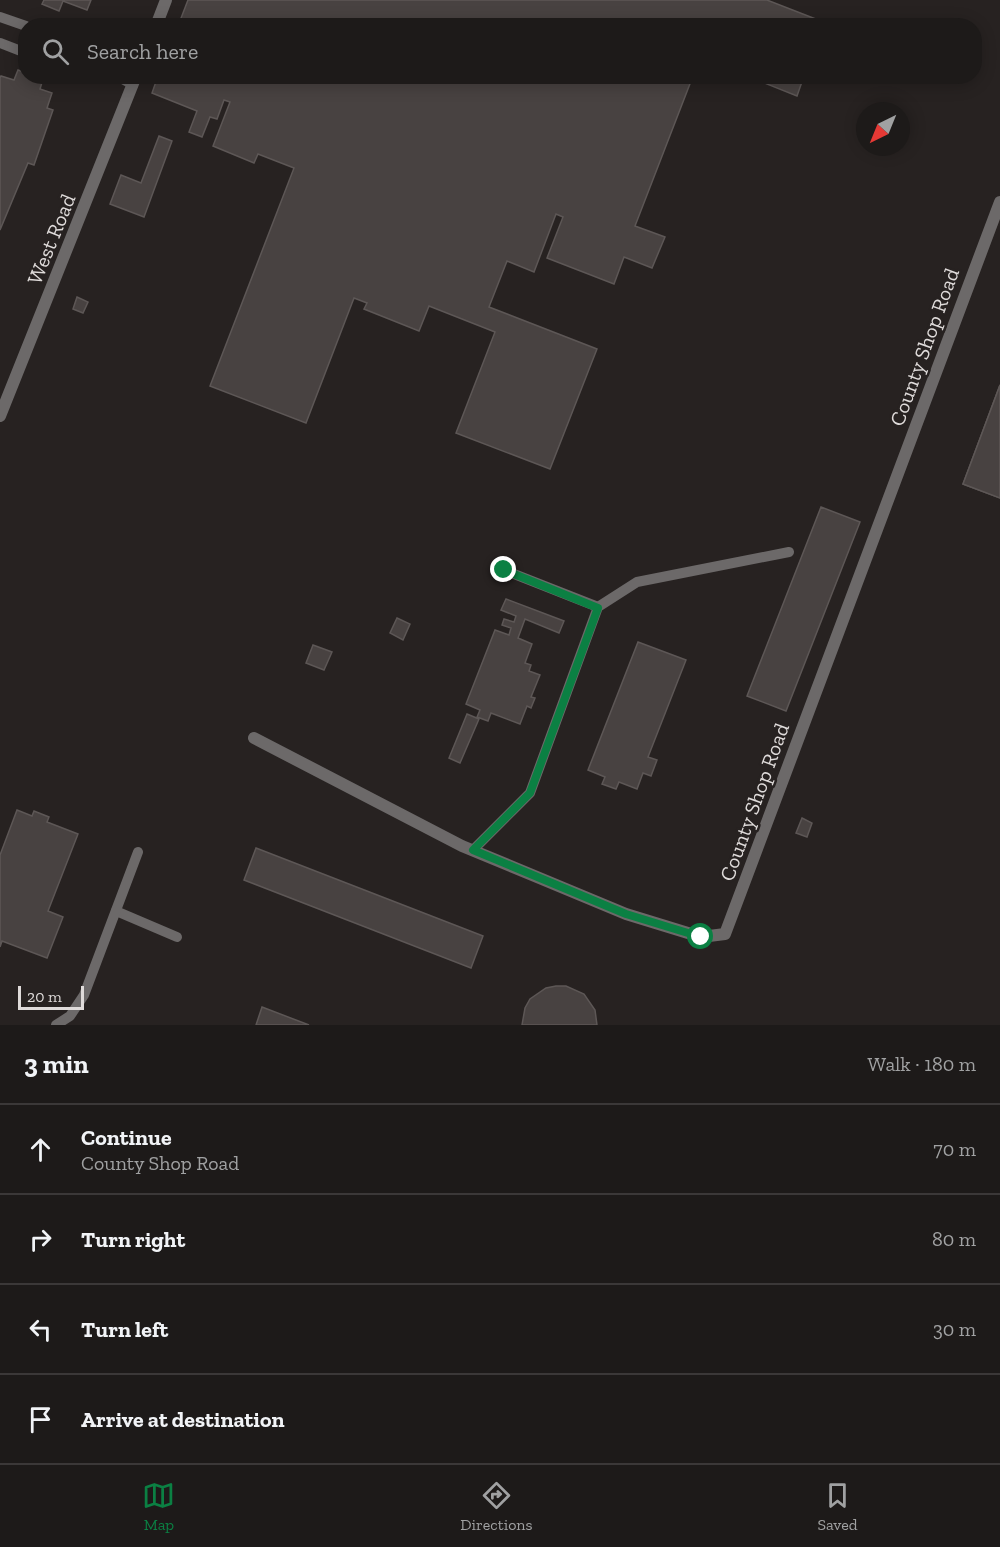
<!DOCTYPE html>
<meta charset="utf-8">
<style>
body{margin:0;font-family:"Zilla Slab",serif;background:#2a2726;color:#f1f3f6}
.compass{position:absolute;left:856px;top:102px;width:54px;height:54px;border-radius:50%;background:#1d1a19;box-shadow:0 3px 15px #0003;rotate:223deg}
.scale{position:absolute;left:18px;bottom:15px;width:66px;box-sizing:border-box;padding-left:6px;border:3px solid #dfdbda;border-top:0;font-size:16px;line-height:21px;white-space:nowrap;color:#dfdbda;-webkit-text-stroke:4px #272221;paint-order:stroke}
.stop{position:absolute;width:18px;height:18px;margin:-14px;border:4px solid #0b8043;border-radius:50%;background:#fff}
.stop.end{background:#0b8043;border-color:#fff;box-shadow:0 2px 6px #0008}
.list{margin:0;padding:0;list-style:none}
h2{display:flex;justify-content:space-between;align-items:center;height:78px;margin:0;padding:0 24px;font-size:26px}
h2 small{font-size:20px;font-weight:400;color:#a0a1a2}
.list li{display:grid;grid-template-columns:39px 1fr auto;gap:18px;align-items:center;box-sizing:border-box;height:90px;padding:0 24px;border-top:2px solid #3b3838}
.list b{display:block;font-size:22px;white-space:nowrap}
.list p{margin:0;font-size:20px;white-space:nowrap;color:#a0a1a2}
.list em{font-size:20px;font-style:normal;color:#a0a1a2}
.icon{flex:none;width:33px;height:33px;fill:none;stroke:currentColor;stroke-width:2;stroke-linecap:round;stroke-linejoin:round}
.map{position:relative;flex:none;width:1000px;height:1025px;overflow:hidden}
.search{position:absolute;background:#1d1a19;box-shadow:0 3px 15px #0003;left:18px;right:18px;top:18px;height:66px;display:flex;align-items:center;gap:15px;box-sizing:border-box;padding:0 21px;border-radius:24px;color:#a0a1a2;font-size:22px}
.sheet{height:438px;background:#1d1a19}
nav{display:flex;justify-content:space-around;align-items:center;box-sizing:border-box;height:84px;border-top:2px solid #3b3838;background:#1d1a19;font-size:16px;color:#a0a1a2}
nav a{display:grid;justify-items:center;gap:3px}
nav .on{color:#0b8043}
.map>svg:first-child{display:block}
.building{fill:#484241;stroke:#5d5756;stroke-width:1.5}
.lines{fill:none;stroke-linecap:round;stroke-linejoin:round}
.service{stroke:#6c6969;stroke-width:10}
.minor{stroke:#6c6969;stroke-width:12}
.route{stroke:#0b8043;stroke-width:8}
.labels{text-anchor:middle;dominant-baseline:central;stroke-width:5;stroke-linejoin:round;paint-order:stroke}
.street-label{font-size:21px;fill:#dfdbda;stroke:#272221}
</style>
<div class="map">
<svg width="1000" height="1025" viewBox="0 0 1000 1025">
<rect width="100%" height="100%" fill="#272221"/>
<g class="building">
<polygon points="44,0 91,0 87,10 63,1 59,11 42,4"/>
<polygon points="188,0 767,0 826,23 825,26 178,26"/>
<polygon points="18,70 26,73 26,76 36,76 43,79 40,89 52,93 47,108 53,110 34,165 28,163 0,230 0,78 1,76 14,80"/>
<polygon points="158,76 693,76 635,226 665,237 652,268 624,257 614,284 547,258 563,217 556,214 534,272 507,261 489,307 597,349 550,469 456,433 495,332 429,306 419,331 364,309 367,303 354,298 306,423 210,386 294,168 258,154 254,163 213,146 230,102 224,100 217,119 210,117 202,137 189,132 197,111 152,93"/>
<polygon points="747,76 804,76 797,96"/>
<polygon points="159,136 172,141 144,217 110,204 121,175 141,183"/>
<polygon points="77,297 88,302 83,313 73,309"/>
<polygon points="1000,385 1000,498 963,484"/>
<polygon points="1000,385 1000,498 963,484"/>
<polygon points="821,507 860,522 786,711 747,696"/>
<polygon points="506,599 564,621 559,633 525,619 518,638 532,644 525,663 531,665 529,671 540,675 531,697 535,698 531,708 527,706 520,724 491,713 488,721 477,717 480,710 466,704 495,630 509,635 511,628 502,625 504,619 514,622 516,616 501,610"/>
<polygon points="397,618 410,624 403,640 390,633"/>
<polygon points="638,642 686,660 648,757 657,760 651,776 643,773 637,789 619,782 616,789 602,784 605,777 588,770"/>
<polygon points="313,645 332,652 324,670 306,663"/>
<polygon points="467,714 479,719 460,763 449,758"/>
<polygon points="17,810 32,816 34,811 49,817 47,822 78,834 48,911 63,917 47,958 2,941 0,947 0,855"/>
<polygon points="802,818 812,823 807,837 796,833"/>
<polygon points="256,848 483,936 471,968 244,880"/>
<polygon points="556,986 566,986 584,994 595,1010 597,1025 522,1025 525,1008 530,999 546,988"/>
<polygon points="262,1007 309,1025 256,1025"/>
</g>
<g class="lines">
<g class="service">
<polyline points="0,17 26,26"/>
<polyline points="0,43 26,53"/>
<polyline points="84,76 89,76"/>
<polyline points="117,76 133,85"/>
<polyline points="504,570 598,607"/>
<polyline points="473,850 530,793 598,607 637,582 789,552"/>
<polyline points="116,911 177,937"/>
<polyline points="56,1025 70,1016 84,995 138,852"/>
</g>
<g class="minor">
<polyline points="156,26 166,0"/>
<polyline points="0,416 136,76"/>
<polyline points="254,738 462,846 537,877 626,914 701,937 725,934 1000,202"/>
</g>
</g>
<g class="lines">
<polyline class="route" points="504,570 598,608 530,793 473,850 626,914 701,937"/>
</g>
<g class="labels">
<g class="street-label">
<text transform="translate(51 239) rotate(-68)">West Road</text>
<text transform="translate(924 347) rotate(-70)">County Shop Road</text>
<text transform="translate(754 802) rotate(-70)">County Shop Road</text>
</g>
</g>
</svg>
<svg class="compass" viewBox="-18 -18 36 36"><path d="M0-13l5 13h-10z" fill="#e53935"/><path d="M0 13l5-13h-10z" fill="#a0a1a2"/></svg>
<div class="scale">20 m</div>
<div class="stop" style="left:701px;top:937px"></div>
<div class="stop end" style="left:504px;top:570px"></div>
<div class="search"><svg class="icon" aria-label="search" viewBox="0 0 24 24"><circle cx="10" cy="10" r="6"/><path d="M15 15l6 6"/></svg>Search here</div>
</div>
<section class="sheet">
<h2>3 min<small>Walk · 180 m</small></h2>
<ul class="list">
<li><svg class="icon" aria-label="ahead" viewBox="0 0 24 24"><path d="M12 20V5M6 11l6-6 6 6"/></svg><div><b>Continue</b><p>County Shop Road</p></div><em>70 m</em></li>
<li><svg class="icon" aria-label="right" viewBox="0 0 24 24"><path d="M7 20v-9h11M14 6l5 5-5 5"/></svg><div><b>Turn right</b></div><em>80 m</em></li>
<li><svg class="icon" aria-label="left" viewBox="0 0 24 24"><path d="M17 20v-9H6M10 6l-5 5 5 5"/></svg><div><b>Turn left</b></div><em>30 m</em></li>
<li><svg class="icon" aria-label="arrive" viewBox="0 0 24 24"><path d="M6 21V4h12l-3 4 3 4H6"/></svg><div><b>Arrive at destination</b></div></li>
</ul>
</section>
<nav>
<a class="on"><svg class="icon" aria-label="map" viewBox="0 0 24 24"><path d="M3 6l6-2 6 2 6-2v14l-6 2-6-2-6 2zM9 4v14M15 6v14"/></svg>Map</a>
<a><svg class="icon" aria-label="directions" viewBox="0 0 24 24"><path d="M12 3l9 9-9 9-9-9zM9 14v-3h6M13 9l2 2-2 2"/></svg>Directions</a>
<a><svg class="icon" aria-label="saved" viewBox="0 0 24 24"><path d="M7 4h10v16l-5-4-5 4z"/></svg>Saved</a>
</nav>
